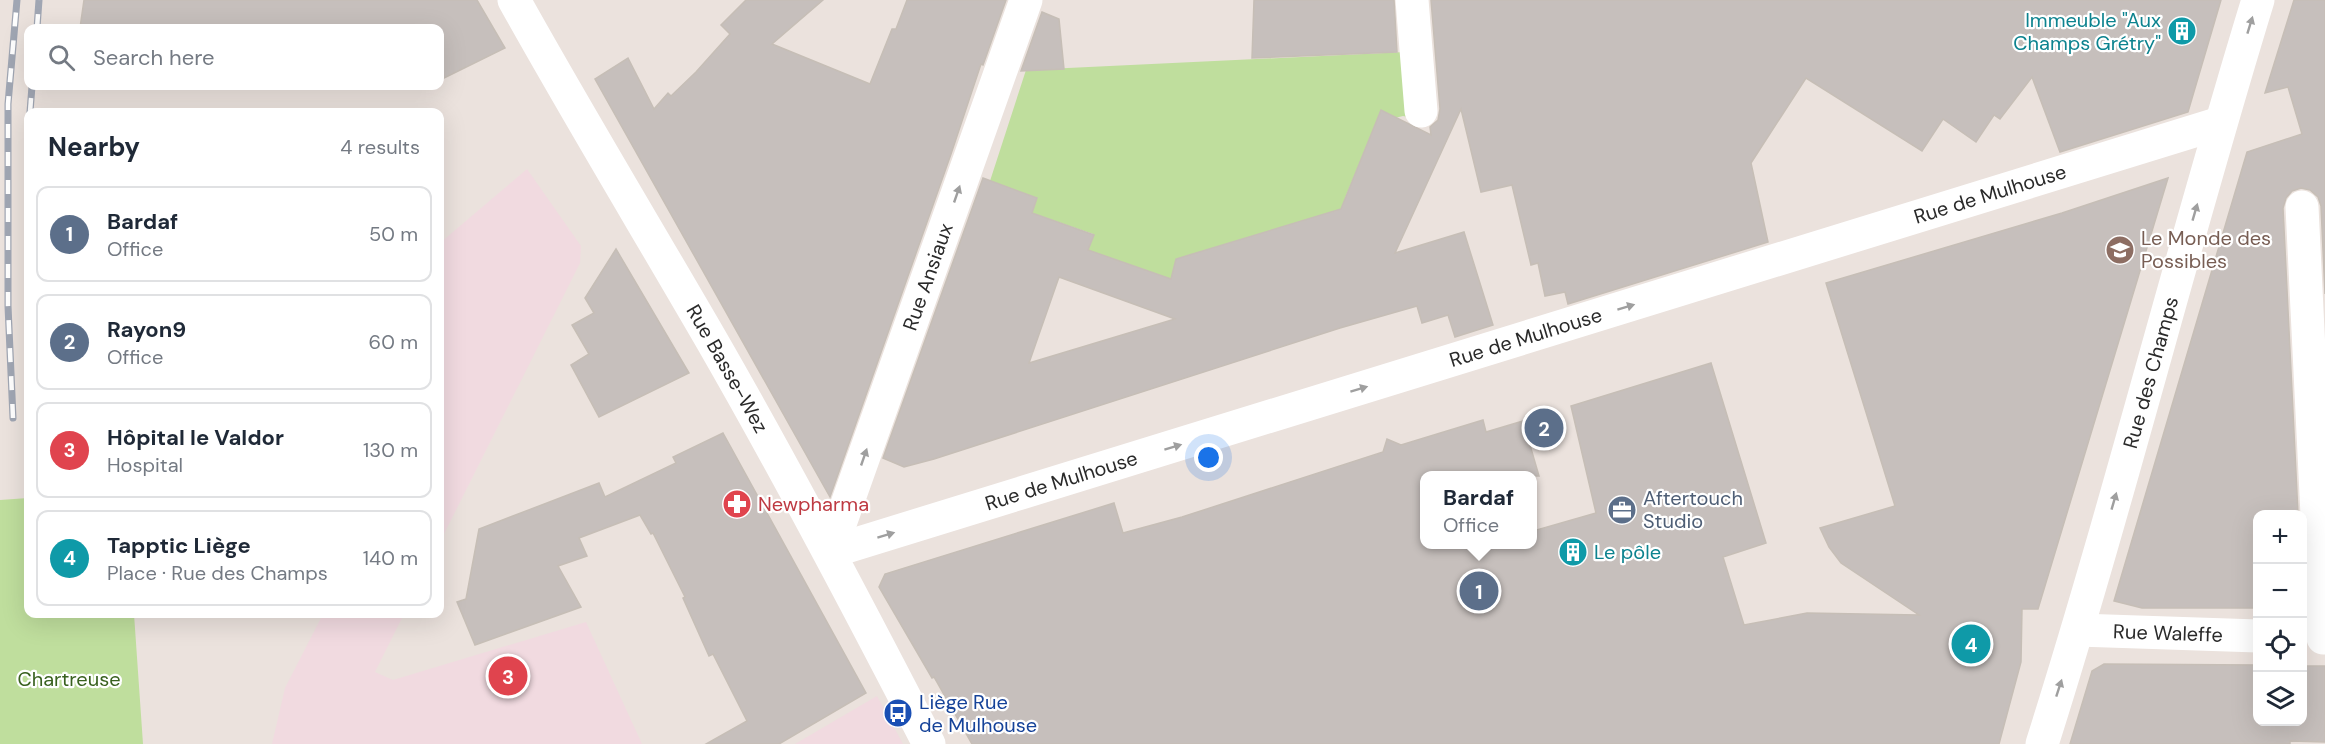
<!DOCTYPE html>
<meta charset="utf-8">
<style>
body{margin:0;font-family:"DM Sans",sans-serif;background:#f6f6f7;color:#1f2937}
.controls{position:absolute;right:18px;bottom:18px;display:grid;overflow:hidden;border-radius:12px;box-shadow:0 6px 24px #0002}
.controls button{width:54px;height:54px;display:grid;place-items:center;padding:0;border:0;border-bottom:2px solid #e0e1e3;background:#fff;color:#1f2937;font:30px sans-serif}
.you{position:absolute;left:1209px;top:458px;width:21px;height:21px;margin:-15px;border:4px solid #fff;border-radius:50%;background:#1a73e8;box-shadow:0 0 0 9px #1a73e833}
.badge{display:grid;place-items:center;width:39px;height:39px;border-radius:50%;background:#b45309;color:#fff;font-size:20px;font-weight:700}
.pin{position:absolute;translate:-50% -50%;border:3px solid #fff;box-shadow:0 2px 6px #0006}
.popup{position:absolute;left:1420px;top:471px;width:117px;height:78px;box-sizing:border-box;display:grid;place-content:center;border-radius:12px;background:#fff;filter:drop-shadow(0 2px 4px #0005);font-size:20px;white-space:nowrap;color:#747a83}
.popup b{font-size:22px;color:#1f2937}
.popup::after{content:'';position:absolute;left:50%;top:100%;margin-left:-12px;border:12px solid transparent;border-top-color:#fff}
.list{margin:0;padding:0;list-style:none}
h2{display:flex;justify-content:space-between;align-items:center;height:78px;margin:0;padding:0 24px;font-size:26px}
h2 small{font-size:20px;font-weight:400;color:#747a83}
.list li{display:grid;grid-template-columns:39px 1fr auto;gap:18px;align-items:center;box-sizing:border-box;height:96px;margin:0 12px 12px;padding:0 12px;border:2px solid #e0e1e3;border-radius:12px}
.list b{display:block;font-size:22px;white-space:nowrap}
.list p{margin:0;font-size:20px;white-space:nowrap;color:#747a83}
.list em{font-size:20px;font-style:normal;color:#747a83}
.icon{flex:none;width:33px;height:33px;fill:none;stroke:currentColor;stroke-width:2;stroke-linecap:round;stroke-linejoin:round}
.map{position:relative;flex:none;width:2325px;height:744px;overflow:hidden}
.search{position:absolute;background:#fff;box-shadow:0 6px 24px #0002;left:24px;top:24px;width:420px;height:66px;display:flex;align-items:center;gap:15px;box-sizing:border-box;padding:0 21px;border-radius:12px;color:#747a83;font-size:22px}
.panel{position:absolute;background:#fff;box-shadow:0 6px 24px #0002;left:24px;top:108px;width:420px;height:510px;border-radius:12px}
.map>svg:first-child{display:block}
.medical{fill:#f1dae0}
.green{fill:#bfde9d}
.building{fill:#c6bfbc;stroke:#c6beb6;stroke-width:1.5;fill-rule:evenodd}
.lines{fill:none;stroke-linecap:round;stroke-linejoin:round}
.minor{stroke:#fff;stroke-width:33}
.rail-casing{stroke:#a0a6b3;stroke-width:7}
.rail{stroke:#fff;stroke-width:4.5;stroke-dasharray:14;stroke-linecap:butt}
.oneway{fill:#9f9f9f}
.labels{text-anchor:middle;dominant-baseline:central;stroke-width:4.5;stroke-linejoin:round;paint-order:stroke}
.culture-label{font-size:20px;fill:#0d838f;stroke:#fff;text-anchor:end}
.street-label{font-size:20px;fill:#2a2a2a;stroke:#fff}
.education-label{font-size:20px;fill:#785e54;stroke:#fff;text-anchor:start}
.service-label{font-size:20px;fill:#4e5e75;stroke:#fff;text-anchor:start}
.health-label{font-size:20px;fill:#be3a42;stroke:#fff;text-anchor:start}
.park-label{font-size:20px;fill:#39611f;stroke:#fff}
.transit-label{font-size:20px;fill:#164399;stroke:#fff;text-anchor:start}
</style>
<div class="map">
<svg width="2325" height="744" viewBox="0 0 2325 744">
<rect width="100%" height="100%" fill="#ebe2dd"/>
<g class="medical">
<polygon points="527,169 581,246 580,263 440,542 440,243"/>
<polygon points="323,614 404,614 375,672 393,680 586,622 642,744 272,744 285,688"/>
<polygon points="877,696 903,744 795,744"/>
</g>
<g class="green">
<polygon points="1405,52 1413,118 1403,116 1395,118 1381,111 1345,198 1379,204 1315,217 1176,259 1171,281 1087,252 1093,234 1032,213 1037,198 990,181 1026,70"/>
<polygon points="28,498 28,614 134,614 143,744 0,744 0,500"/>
</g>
<g class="building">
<polygon points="84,0 477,0 505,48 440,80 440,28 80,28"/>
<polygon points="746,0 823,0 772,44 870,84 892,29 896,29 907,0 1006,0 983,65 981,64 951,154 830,497 595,79 628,58 654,109 668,93 671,96 696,72 730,34 721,25"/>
<polygon points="1254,0 1394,0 1397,52 1252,58"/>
<path d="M1431,0h790l-33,112 -128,40 -28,-75 -32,42 -6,-4 -18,27 -33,-23 -21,32 -116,-73 -55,85 17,79 -200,62 -3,-12 -20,4 -7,-33 -7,2 -19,-80 -31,7 -20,-83 -66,144 69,-21 29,93 -38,12 -7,-22 -26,8 -5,-17 -77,22 -406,131 -30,8 -21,-9 100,-280 54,20 -5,15 62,22 -6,15 83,29 5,-20 165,-50 40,-99 50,25 -1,-8 8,-7 2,-11zM1059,277l116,42 -146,44z"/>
<polygon points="2294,0 2325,0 2325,294 2321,206 2318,197 2310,190 2301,188 2292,191 2286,198 2283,208 2298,514 2258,514 2258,608 2142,608 2114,601 2247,152 2302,134 2288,87 2265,93"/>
<polygon points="1042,12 1059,19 1064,69 1021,71"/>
<polygon points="2168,178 2038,609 2022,609 2021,662 1999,744 972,744 934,677 932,678 879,587 885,574 1114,503 1123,533 1182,517 1383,452 1387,439 1401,445 1483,420 1486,432 1523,421 1539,476 1425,476 1425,544 1533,544 1533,531 1596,513 1571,406 1711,363 1766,543 1723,557 1744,625 1807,613 1919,615 1841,563 1829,547 1820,528 1895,506 1826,283 2062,213"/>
<polygon points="616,249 689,373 599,417 571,365 589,354 572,325 594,313 585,298"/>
<polygon points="723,433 866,693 779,744 706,744 747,721 713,654 709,656 683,598 685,597 653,533 651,534 640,515 579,538 587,556 558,566 581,607 475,645 457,602 466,599 479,529 599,483 605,497 676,463 673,457"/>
<polygon points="2104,664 2258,665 2258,722 2302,722 2302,666 2325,666 2325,742 2290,741 2290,744 2070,744 2092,671"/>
</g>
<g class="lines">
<g class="minor">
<path id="s1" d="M514,0c64,115 132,227 198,341 76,132 147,267 217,403"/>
<polyline points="1412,0 1421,111"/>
<polyline points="2302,207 2323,638"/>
<path id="s2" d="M830,552l1390,-429"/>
<path id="s3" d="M830,552l196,-552"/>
<path id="s4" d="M2078,630l180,6"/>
<path id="s5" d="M2042,744c78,-246 140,-497 216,-744"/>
</g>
<g class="rail-casing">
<g id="rail">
<polyline points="37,28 39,0"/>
<polyline points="30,112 32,86"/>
<polyline points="28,281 28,316"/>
<polyline points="13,418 8,306 8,104 17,0"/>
</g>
</g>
<use href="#rail" class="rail"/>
</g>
<defs><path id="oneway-solid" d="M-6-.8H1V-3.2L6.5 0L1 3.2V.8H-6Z" transform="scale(1.5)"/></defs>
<g class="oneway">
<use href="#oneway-solid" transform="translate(2250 25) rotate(-73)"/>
<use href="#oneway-solid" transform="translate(957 194) rotate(-71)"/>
<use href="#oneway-solid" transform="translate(2195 212) rotate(-74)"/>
<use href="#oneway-solid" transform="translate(1626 307) rotate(-17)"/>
<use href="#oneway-solid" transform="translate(1359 389) rotate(-17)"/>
<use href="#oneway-solid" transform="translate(1173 447) rotate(-17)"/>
<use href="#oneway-solid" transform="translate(864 457) rotate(-71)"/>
<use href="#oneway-solid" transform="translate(2114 501) rotate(-74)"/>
<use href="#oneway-solid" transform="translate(886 535) rotate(-17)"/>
<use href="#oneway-solid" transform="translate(2059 688) rotate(-72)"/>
</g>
<defs>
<g id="building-disc" transform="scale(1.5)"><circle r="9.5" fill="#0f9aa8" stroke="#fff"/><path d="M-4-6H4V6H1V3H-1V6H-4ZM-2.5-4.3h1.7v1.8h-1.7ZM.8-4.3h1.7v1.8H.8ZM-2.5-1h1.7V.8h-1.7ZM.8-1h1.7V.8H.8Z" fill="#fff"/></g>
<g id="school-disc" transform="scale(1.5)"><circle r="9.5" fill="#8d6e63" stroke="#fff"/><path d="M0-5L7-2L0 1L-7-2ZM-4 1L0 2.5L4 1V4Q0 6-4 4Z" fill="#fff"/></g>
<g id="pharmacy-disc" transform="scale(1.5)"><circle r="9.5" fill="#e0444e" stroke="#fff"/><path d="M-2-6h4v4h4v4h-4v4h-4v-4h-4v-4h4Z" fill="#fff"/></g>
<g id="office-disc" transform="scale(1.5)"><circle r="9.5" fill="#5c6f8a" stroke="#fff"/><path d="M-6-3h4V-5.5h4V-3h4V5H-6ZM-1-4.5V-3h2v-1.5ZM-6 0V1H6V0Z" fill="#fff"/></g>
<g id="bus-disc" transform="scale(1.5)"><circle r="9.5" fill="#1a4fb4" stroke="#fff"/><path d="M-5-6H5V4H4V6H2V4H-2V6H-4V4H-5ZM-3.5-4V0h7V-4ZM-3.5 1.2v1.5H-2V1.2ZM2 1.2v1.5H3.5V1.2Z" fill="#fff"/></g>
</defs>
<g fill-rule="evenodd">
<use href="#building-disc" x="2182" y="31"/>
<use href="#school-disc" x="2120" y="250"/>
<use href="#pharmacy-disc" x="737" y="504"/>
<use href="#office-disc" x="1622" y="510"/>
<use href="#building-disc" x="1573" y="552"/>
<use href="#bus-disc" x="898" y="713"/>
</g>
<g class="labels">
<g class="culture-label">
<text x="2161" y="20">Immeuble "Aux<tspan x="2161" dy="23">Champs Grétry"</tspan></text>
<text x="1594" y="552" text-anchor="start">Le pôle</text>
</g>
<g class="street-label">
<text stroke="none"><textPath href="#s2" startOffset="1214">Rue de Mulhouse</textPath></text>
<text stroke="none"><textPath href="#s3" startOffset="292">Rue Ansiaux</textPath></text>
<text stroke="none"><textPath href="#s2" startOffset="728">Rue de Mulhouse</textPath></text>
<text stroke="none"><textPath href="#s1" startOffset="426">Rue Basse-Wez</textPath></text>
<text stroke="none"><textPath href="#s5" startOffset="387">Rue des Champs</textPath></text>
<text stroke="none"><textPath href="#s2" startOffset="242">Rue de Mulhouse</textPath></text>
<text stroke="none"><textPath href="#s4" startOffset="90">Rue Waleffe</textPath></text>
</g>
<g class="education-label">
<text x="2141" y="238">Le Monde des<tspan x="2141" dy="23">Possibles</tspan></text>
</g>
<g class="service-label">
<text x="1643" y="498">Aftertouch<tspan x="1643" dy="23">Studio</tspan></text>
</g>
<g class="health-label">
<text x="758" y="504">Newpharma</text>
</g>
<g class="park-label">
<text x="69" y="679">Chartreuse</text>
</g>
<g class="transit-label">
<text x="919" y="702">Liège Rue<tspan x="919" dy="23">de Mulhouse</tspan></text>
</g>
</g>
</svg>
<div class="controls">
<button>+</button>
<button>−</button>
<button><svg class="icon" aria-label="locate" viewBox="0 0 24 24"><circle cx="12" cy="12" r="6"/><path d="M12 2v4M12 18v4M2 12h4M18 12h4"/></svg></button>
<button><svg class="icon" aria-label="layers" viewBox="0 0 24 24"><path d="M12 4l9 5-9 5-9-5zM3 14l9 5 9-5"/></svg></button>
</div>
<div class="you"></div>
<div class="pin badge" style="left:1479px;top:591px;background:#5c6f8a">1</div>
<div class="popup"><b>Bardaf</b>Office</div>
<div class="pin badge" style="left:1544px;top:428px;background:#5c6f8a">2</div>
<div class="pin badge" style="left:508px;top:676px;background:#e0444e">3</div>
<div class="pin badge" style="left:1971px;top:644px;background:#0f9aa8">4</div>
<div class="search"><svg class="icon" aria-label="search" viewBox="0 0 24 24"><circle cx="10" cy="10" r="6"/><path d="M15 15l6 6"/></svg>Search here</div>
<section class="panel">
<h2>Nearby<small>4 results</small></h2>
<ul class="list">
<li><span class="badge" style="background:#5c6f8a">1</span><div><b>Bardaf</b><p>Office</p></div><em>50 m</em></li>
<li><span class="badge" style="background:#5c6f8a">2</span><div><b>Rayon9</b><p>Office</p></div><em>60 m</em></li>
<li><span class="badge" style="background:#e0444e">3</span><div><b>Hôpital le Valdor</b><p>Hospital</p></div><em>130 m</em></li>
<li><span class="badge" style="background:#0f9aa8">4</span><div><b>Tapptic Liège</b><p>Place · Rue des Champs</p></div><em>140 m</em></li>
</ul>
</section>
</div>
